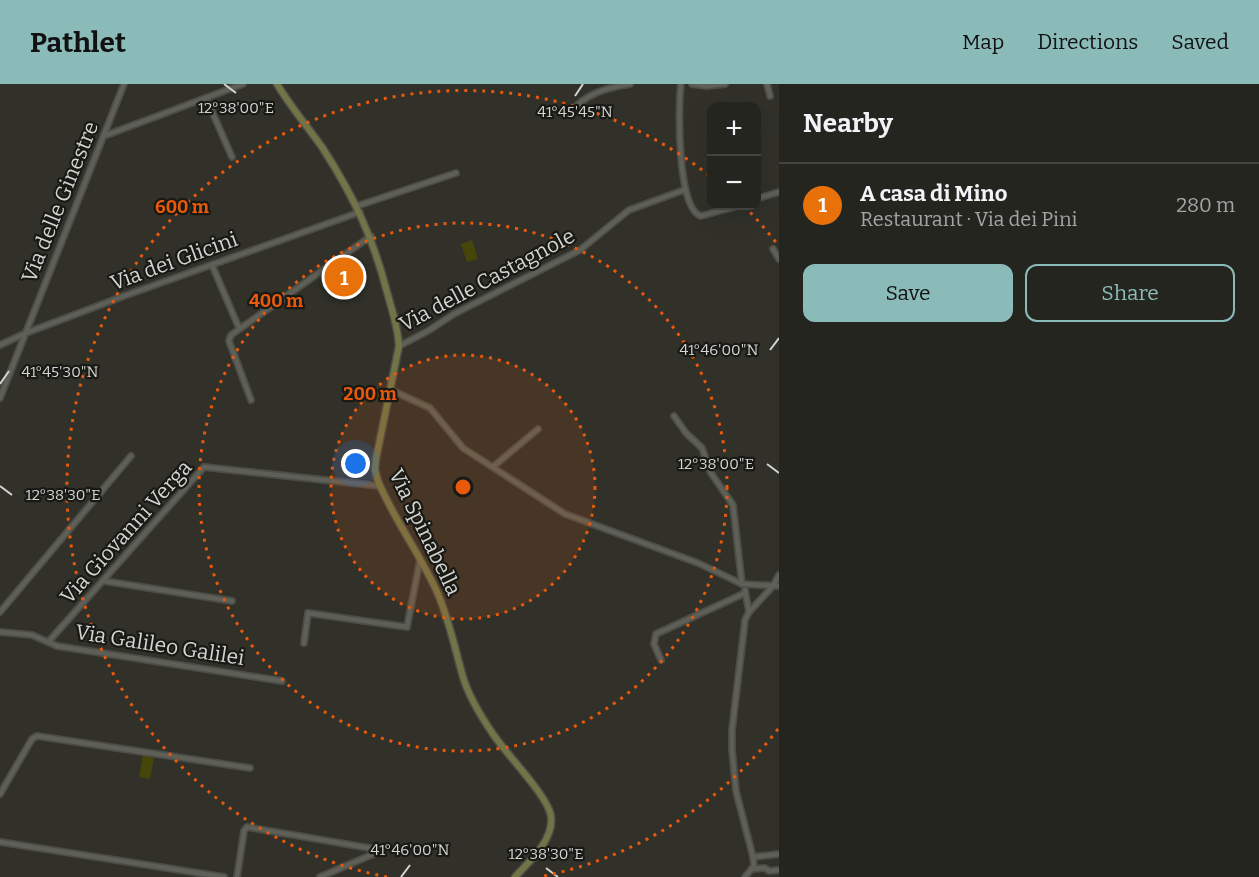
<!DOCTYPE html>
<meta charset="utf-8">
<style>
body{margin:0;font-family:Bitter,serif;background:#2d2d29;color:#f1f3f6}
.controls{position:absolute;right:18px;top:18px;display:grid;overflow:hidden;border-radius:12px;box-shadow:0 6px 24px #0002}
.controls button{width:54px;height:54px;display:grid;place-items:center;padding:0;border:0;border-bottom:2px solid #42423e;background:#252520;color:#f1f3f6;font:30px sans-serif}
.you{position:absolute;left:356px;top:380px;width:21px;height:21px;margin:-15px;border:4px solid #fff;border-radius:50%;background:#1a73e8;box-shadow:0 0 0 9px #1a73e833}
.badge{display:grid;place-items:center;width:39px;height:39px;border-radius:50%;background:#8bbbb9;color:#fff;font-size:20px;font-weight:700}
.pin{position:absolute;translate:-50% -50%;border:3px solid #fff;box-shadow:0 2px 6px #0006}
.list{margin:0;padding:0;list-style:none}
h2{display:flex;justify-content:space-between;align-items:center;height:78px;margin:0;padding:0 24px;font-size:26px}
h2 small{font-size:20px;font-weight:400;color:#a3a5a5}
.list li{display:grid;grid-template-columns:39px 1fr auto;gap:18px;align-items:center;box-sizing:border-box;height:84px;padding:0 24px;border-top:2px solid #42423e}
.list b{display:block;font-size:22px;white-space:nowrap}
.list p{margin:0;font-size:20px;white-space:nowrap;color:#a3a5a5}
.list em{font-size:20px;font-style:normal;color:#a3a5a5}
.actions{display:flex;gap:12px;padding:18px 24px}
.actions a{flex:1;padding:14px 0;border:2px solid #8bbbb9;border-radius:12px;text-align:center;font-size:21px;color:#8bbbb9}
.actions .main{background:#8bbbb9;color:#111}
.map{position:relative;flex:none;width:779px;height:793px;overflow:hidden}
header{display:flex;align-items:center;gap:36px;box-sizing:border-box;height:84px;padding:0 30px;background:#8bbbb9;color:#111}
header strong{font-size:28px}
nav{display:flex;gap:33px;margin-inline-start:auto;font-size:21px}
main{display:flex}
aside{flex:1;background:#252520}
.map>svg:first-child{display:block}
.park{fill:#46460b}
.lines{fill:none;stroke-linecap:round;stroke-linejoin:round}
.street-casing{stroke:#4d4d47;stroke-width:8}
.secondary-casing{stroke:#4d4d47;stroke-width:9}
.street{stroke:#5e5f56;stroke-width:4.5}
.secondary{stroke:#727346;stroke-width:6}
.ticks{fill:none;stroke:#d4d4d0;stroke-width:2}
.ring{fill:none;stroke:#e8590c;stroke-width:3;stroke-dasharray:3 6}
.labels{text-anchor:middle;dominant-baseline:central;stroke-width:4.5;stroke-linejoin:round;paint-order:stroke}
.street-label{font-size:21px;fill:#d4d4d0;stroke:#191915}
.ticks-label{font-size:15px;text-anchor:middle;fill:#d4d4d0;stroke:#191915;stroke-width:4.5;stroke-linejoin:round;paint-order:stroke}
.centre{fill:#e8590c;stroke:#191915;stroke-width:3}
.ring-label{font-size:18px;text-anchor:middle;font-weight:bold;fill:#e8590c;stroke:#191915;stroke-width:4.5;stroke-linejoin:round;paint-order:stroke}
</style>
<header>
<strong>Pathlet</strong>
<nav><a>Map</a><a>Directions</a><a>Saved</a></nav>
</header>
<main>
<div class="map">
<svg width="779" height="793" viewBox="0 0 779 793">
<rect width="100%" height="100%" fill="#31312a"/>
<g class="park">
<polygon points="472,156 478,175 467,178 461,160"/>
<polygon points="143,671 154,674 150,695 139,693"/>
</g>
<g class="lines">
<g class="street-casing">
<g id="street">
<path d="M681,0c-3,22 -4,126 20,132l37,-10"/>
<polyline points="692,0 707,2 725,0"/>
<polyline points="767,0 770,12"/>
<polyline points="206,14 232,73"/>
<path d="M570,29c16,-20 36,-25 60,-29"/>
<polyline points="104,52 243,0"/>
<polyline points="756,115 779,108"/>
<polyline points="357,122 456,89"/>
<polyline points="773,165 779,175"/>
<polyline points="212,181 239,244"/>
<polyline points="0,261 26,249 124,212 360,128"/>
<polyline points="399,262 428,247 454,230 580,166 629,126 684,106"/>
<polyline points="391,306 430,324 463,364 565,430 698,479 742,500 779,502"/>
<polyline points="0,314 124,0"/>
<polyline points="251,316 229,257 231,251 371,152"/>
<polyline points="674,332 686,349 702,364 711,389 733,421 742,500"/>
<polyline points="494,382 538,345"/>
<polyline points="104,497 232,517"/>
<polyline points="745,506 749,528"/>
<polyline points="0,528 131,372"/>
<polyline points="0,548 32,551 57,562 282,597"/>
<polyline points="49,557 204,383 380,402"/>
<polyline points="304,559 308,529 407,543 420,476"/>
<polyline points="661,576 654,560 656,550 745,509"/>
<polyline points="0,710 32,655 37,652 250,684"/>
<polyline points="0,758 224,793"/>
<polyline points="753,773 779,770"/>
<polyline points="752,785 765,784 769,787 779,786"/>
<polyline points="237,793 244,747 247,743 381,766"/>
<polyline points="320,793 378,768 381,766"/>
<polyline points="745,793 754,782 753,773 736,707 732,666 732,646 745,536 749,528 773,502 779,491"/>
</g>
</g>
<g class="secondary-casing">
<path id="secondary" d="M277,0c13,22 30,42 45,63 31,48 51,90 65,145 5,18 11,35 12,54l-23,113 -1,11 3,11c16,39 43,74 60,113 12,29 17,55 25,83 6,20 19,41 30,57 13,20 55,62 58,82 3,24 -21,45 -36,61"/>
</g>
<use href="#street" class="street"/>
<use href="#secondary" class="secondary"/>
</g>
<path class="ticks" d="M224,0l12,9M575,12l8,-12M770,266l9,-12M0,300l9,-13M767,380l12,9M0,402l12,9M546,784l12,9M401,793l9,-12"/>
<circle cx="463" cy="403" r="132" fill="#e8590c" fill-opacity=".12"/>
<g class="ring">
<circle cx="463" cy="403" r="132"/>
<circle cx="463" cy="403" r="264"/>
<path d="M778 645A397 397 0 0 1 539 793M387 793A397 397 0 1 1 710 92M744 122A397 397 0 0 1 778 161"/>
</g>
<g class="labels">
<g class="street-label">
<text transform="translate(60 118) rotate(-68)">Via delle Ginestre</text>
<text transform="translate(174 177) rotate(-20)">Via dei Glicini</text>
<text transform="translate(487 196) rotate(-28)">Via delle Castagnole</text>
<text transform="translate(126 448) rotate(-48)">Via Giovanni Verga</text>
<text transform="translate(425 448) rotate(64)">Via Spinabella</text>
<text transform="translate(160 561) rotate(9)">Via Galileo Galilei</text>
</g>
</g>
<g class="ticks-label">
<text x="236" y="29">12°38'00"E</text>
<text x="575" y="33">41°45'45"N</text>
<text x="719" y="271">41°46'00"N</text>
<text x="60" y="293">41°45'30"N</text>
<text x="716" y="385">12°38'00"E</text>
<text x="63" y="416">12°38'30"E</text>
<text x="410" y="771">41°46'00"N</text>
<text x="546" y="775">12°38'30"E</text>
</g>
<circle cx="463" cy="403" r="9" class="centre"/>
<g class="ring-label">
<text x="182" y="129">600 m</text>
<text x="276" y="223">400 m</text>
<text x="370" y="316">200 m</text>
</g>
</svg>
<div class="controls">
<button>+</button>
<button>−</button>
</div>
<div class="you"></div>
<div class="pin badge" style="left:344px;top:193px;background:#e8710a">1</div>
</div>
<aside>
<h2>Nearby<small></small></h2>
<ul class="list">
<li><span class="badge" style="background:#e8710a">1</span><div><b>A casa di Mino</b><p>Restaurant · Via dei Pini</p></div><em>280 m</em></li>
</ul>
<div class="actions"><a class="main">Save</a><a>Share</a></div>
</aside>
</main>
